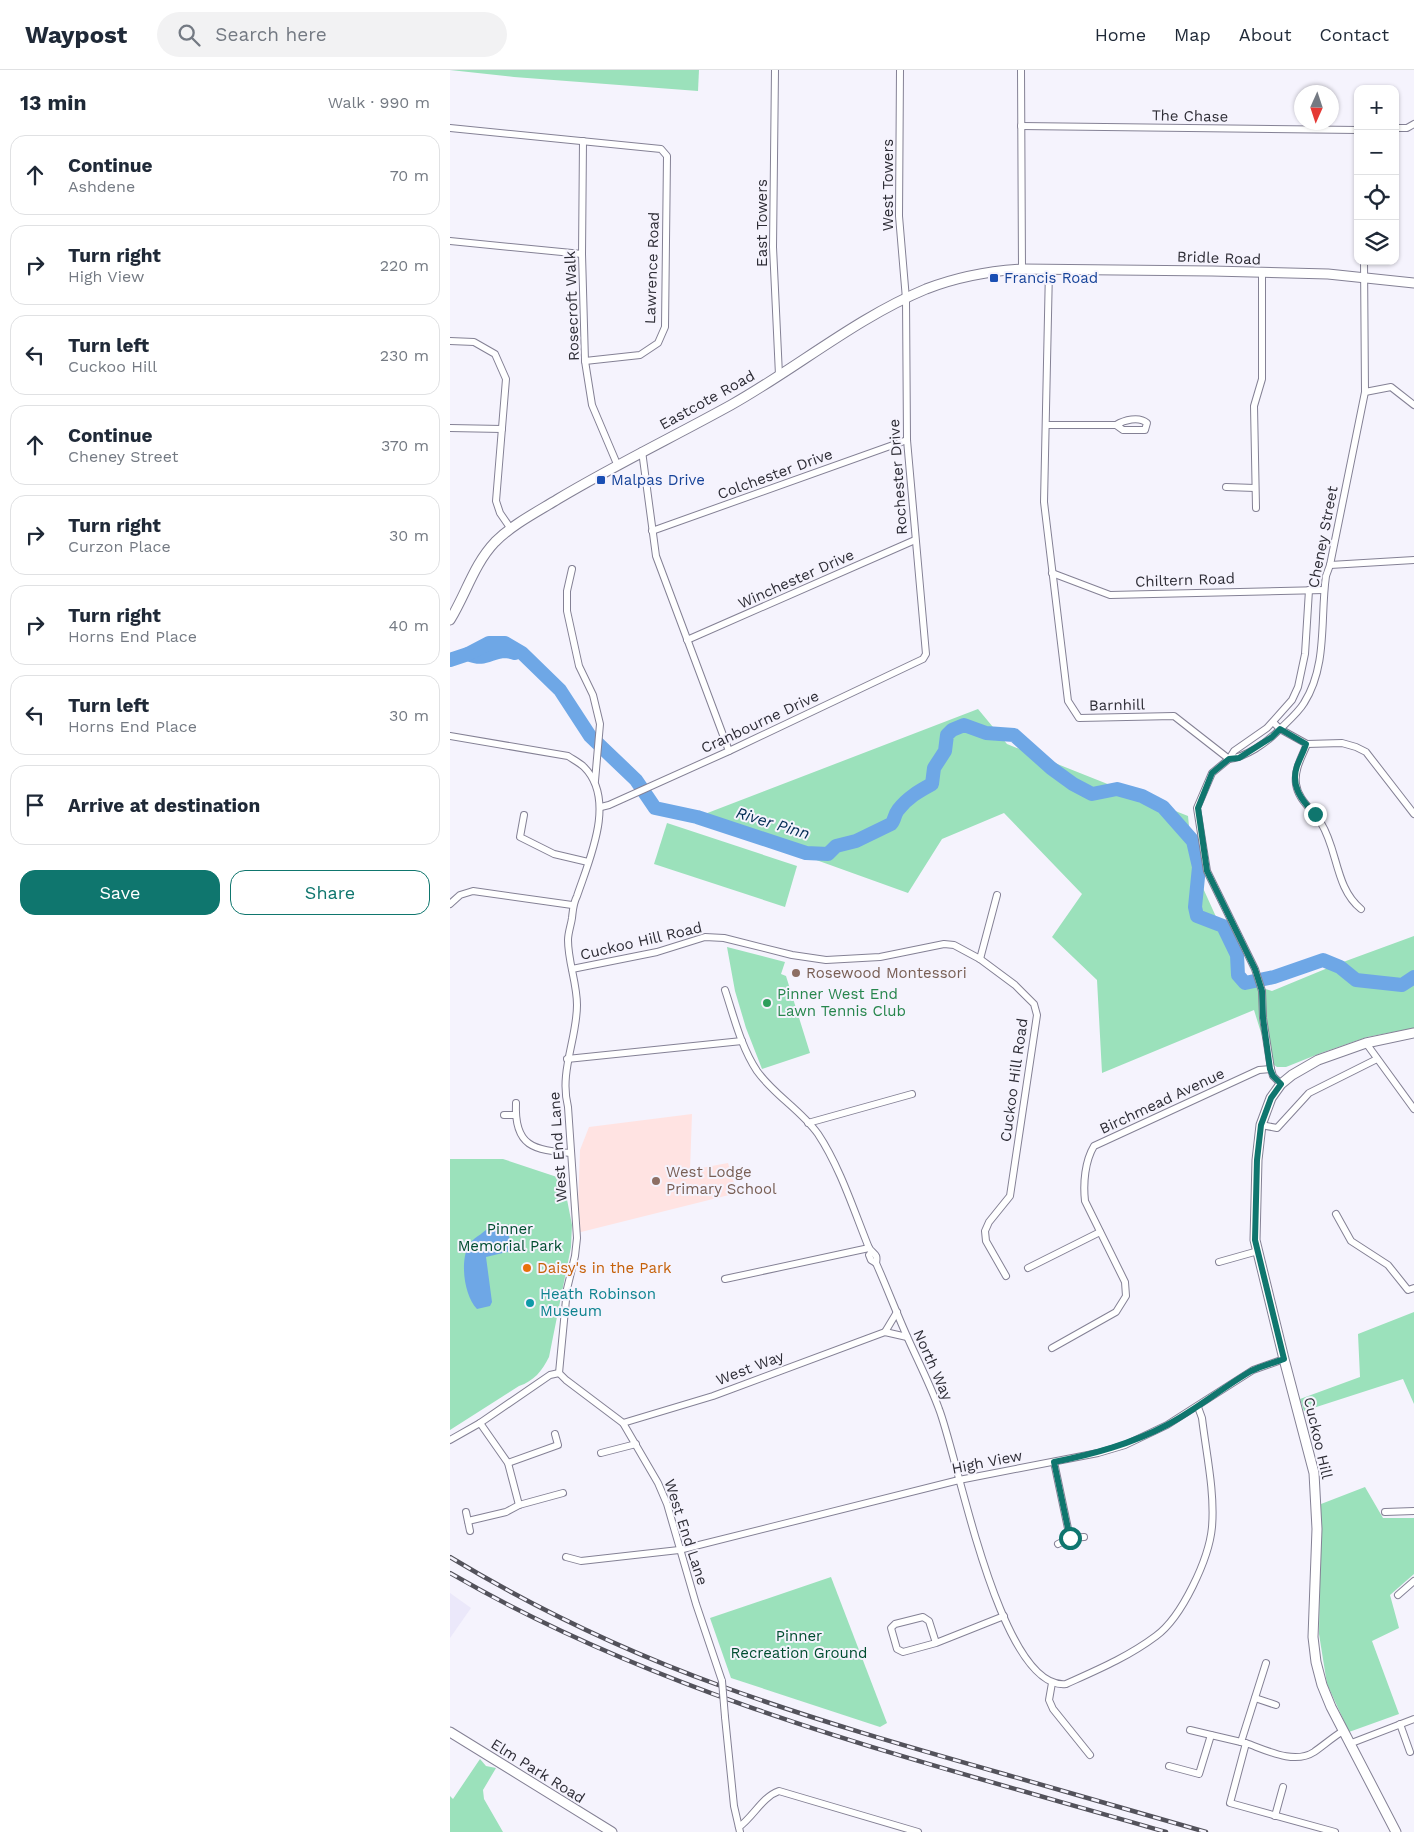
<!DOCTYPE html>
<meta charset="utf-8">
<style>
body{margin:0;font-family:"Work Sans",sans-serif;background:#f2f2f3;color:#1f2937}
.controls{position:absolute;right:15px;top:15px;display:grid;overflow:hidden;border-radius:10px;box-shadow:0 1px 4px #0004}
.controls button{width:45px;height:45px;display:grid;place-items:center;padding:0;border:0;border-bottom:1px solid #e0e1e3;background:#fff;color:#1f2937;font:25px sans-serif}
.compass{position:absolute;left:844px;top:15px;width:45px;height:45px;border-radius:50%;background:#fff;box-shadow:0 1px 4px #0004;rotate:183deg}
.stop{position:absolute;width:15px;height:15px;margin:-11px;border:4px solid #0f766e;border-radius:50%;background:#fff}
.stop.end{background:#0f766e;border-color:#fff;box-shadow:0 1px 5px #0008}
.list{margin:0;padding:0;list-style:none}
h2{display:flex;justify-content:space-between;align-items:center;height:65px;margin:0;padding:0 20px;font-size:21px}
h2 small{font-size:16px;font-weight:400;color:#747a83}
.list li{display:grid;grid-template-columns:32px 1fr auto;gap:15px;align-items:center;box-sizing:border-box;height:80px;margin:0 10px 10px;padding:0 10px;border:1px solid #e0e1e3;border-radius:15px}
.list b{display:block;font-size:19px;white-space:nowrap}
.list p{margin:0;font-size:16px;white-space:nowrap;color:#747a83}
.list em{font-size:16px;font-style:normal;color:#747a83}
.actions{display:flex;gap:10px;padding:15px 20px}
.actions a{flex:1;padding:11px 0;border:1px solid #0f766e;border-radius:15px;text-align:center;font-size:18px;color:#0f766e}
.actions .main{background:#0f766e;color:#fff}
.icon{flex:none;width:28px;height:28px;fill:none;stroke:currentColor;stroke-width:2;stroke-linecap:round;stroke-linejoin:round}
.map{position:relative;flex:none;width:964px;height:1762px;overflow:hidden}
header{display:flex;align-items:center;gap:30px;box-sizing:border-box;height:70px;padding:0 25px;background:#fff;border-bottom:1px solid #e0e1e3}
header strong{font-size:24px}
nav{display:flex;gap:28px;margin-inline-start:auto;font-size:18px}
.search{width:350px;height:45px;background:#f2f2f3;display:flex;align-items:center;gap:12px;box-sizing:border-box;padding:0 18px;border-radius:28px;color:#747a83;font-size:19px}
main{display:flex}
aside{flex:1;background:#fff}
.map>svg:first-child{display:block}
.built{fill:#ebe8fa}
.education{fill:#ffe3e2}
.green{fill:#9be1bb}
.water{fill:#6ea7e6}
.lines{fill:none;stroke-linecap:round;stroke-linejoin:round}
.river{stroke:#6ea7e6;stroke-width:14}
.minor-casing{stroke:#848195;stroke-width:8}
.tertiary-casing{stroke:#848195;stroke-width:11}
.secondary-casing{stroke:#848195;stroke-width:11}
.minor{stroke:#fff;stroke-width:6}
.tertiary{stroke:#fff;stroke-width:9}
.secondary{stroke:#fff;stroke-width:9}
.rail-casing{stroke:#53525b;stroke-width:4.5}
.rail{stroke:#f5f3fd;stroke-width:2.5;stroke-dasharray:8;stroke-linecap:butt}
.minor-bridge-casing{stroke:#848195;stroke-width:8;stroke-linecap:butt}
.minor-bridge{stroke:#fff;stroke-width:6}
.route{stroke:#0f766e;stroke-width:6}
.transit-dot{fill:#1a4fb4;stroke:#f5f3fd;stroke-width:2}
.education-dot{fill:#8d6e63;stroke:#f5f3fd;stroke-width:2}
.leisure-dot{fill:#2e9e5b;stroke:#f5f3fd;stroke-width:2}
.food-dot{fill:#e8710a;stroke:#f5f3fd;stroke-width:2}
.culture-dot{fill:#0f9aa8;stroke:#f5f3fd;stroke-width:2}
.labels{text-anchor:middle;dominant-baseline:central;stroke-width:4;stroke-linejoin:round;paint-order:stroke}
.street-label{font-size:15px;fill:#2e2d36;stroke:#f5f3fd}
.transit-label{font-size:15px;fill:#164399;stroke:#f5f3fd;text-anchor:start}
.education-label{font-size:15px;fill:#785e54;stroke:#f5f3fd;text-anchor:start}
.leisure-label{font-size:15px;fill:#27864d;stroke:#f5f3fd;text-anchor:start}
.park-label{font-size:15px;fill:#004d30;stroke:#f5f3fd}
.food-label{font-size:15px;fill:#c56008;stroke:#f5f3fd;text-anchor:start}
.culture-label{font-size:15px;fill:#0d838f;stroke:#f5f3fd;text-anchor:start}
.water-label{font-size:16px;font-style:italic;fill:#042e56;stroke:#f5f3fd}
</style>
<header>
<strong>Waypost</strong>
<div class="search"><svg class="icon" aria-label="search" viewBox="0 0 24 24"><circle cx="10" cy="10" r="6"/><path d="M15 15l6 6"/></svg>Search here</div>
<nav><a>Home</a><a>Map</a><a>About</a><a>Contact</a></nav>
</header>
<main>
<aside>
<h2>13 min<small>Walk · 990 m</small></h2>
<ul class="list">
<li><svg class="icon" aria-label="ahead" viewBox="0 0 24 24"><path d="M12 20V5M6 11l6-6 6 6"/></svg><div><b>Continue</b><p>Ashdene</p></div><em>70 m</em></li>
<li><svg class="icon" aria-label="right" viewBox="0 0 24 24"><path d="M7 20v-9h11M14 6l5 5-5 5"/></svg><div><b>Turn right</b><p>High View</p></div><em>220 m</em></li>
<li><svg class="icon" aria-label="left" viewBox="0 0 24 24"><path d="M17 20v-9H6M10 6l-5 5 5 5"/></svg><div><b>Turn left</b><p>Cuckoo Hill</p></div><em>230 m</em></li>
<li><svg class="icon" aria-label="ahead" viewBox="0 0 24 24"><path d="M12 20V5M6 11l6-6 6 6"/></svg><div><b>Continue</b><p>Cheney Street</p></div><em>370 m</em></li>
<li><svg class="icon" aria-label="right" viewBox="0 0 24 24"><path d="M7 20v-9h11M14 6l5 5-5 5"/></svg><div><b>Turn right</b><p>Curzon Place</p></div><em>30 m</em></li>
<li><svg class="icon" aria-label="right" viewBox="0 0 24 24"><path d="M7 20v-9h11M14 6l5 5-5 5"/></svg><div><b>Turn right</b><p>Horns End Place</p></div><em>40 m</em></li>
<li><svg class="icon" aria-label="left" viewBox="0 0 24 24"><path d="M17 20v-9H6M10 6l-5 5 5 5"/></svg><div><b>Turn left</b><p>Horns End Place</p></div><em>30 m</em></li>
<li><svg class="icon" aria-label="arrive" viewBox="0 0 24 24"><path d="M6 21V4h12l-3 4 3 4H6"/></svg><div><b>Arrive at destination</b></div></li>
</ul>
<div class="actions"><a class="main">Save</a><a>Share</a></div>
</aside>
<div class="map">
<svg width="964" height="1762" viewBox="0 0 964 1762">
<rect width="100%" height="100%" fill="#f5f3fd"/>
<polygon class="built" points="0,1523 21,1538 0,1568"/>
<polygon class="education" points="242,1044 240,1100 278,1093 287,1123 127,1163 130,1080 139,1057"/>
<g class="green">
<polygon points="0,0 249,0 248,21 64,7"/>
<polygon points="528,639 557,674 738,746 743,796 796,913 822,921 885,895 964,866 964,958 917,967 871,983 836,997 827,997 820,992 804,940 652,1003 647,910 602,867 632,824 554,743 492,769 458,823 247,747"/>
<polygon points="217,753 347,796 335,837 204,794"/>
<polygon points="277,877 335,892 331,904 336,906 360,983 312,999 296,958 285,921"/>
<path d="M0,1089h53l60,20 9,46 -1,22 -22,110c-7,14 -15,24 -30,29l-69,44z"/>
<polygon points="964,1242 964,1334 953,1309 854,1341 850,1329 910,1307 908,1264"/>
<polygon points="915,1417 933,1448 964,1448 964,1504 940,1525 949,1558 922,1571 949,1644 899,1662 877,1614 869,1564 871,1434"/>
<polygon points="381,1507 437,1653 430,1657 281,1608 260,1548"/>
<polygon points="30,1689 36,1696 46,1698 33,1720 34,1729 53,1762 0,1762 0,1726 3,1729"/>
</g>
<path class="water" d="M46,1154c12,7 16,14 15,27l-25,6 6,45 -2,4 -13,3c-13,-13 -18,-50 -7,-66 6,-7 15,-10 20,-18z"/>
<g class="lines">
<g class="river">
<path d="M18,584c17,7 20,-1 35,-3 4,0 9,1 12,2"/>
<path d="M0,590l18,-6 21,-11h16l17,10 38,37 30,46 46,44 19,28 42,9 109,36 22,1 8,-8 20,-5 35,-17c4,-4 3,-9 7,-14 9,-12 21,-19 34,-26l2,-16 11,-17 2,-16 5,-5 12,-5 22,8 28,2 37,33 22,16 19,10 25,-5 25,7 21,11 30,34 6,26 -4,40 2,9 26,10 14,29 1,20 7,8 29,-6 49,-17 17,7 16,13 46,5 12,-8"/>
</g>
<g class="minor-casing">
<g id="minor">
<polyline points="325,0 323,177 329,305"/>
<polyline points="571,0 572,199"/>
<polyline points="571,56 908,60"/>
<polyline points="0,58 211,79 217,86 215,257 208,273 190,285 135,291"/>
<polyline points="945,58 957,58 964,54"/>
<polyline points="133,71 132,184 135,291 142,335 167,394"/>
<polyline points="0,171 132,184"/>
<polyline points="599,199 594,432 618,631 629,648 724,646 779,689"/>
<polyline points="0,271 24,272 45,284 56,309 46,431 50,443 61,459"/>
<polyline points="915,322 941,317 964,335"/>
<path d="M596,355h70c8,-5 23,-9 31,-2l-2,7h-22l-7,-5"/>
<polyline points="0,358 52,359"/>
<polyline points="192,381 206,486 279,681"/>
<polyline points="776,417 805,418"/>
<polyline points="806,438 804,336 812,309 812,203"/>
<polyline points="202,461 457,370"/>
<polyline points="880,495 964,490"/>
<polyline points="122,499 117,521 117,541 129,596 143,625 150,654 145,711"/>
<polyline points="602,503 660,525 874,520"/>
<polyline points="237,570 465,470"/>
<polyline points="823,652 830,659 857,674 892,673 906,677 916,682 964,744"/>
<path d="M0,666l118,20c6,4 12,7 16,11 33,33 5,93 -7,129 -4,8 -4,13 -5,22 -1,7 -4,15 -4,22 0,22 9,43 9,65 0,34 -18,67 -9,102l9,131 -2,18 -8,33 -8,84 7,7 57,43 35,60 9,21 29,100 26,77"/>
<path d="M857,674c-5,13 -13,25 -11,40 2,16 17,26 25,39 17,27 14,65 40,86"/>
<path d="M779,689c17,-2 37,-16 49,-28 9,-9 20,-18 26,-28 24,-38 16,-85 22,-127l4,-11 35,-173 -1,-131"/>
<polyline points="151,737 159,735 279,681 473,589 476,584 457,370 456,229 449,146 450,0"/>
<polyline points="74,745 70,767 104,784 138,792"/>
<polyline points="0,834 10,825 23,821 122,835"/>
<polyline points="530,889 547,825"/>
<polyline points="122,899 207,882 255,867 274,868 342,885 376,890 430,887 494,874 504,875 530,889 565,915 584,934 587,945 560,1126 539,1152 535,1161 536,1171 556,1206"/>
<path d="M275,920c9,27 16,57 32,81 17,24 44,39 61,63 22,33 36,77 51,114 5,7 9,5 7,15"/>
<polyline points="916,973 964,1039"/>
<polyline points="117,989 292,971"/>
<polyline points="831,1014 823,1006 821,999 813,948 812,921 805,899 757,801 747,738 762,703 779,689 784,681 817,658 842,630 848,617 855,584 859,520"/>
<path d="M66,1033c-2,44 18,47 55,50"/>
<polyline points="54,1045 65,1045"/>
<polyline points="358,1053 462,1024"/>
<polyline points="811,1055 827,1058 859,1023 927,989"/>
<polyline points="886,1144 901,1171 938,1195 958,1220 964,1218"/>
<path d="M422,1182l-3,3 2,5 5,3c12,27 22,54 34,80 10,22 21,44 29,66 19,48 61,282 127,275 31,-14 62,-27 90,-48 26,-19 53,-77 56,-109 3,-35 -6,-75 -10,-109l-4,-11"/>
<polyline points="769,1192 808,1181"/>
<polyline points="578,1198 650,1162"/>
<polyline points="275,1209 419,1178"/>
<polyline points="435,1262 447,1242"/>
<path d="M602,1278l64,-36 10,-16 -1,-14 -40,-81c-2,-18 0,-40 9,-55l165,-76 12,-1"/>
<polyline points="30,1353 58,1393 69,1435"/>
<polyline points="173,1353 263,1326 435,1262 457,1267"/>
<polyline points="0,1370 30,1353 100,1305 109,1303"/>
<polyline points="151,1383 186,1374"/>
<polyline points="604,1392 620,1468"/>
<polyline points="58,1393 108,1375 105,1364"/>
<polyline points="16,1442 20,1461"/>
<polyline points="935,1442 964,1441"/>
<polyline points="18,1451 56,1442 69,1435 113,1423"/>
<polyline points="608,1474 620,1468 634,1467"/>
<polyline points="116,1487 131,1491 229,1480 509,1410 648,1383 675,1375 717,1355 803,1300 834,1289"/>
<polyline points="948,1525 964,1511"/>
<polyline points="486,1573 479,1551 473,1547 445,1554 441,1558 447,1579 453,1582 486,1573 554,1546"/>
<polyline points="602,1613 599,1630 603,1639 640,1685"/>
<polyline points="805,1628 826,1635"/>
<polyline points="275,1647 284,1736 290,1762"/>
<polyline points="950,1654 960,1682"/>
<polyline points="740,1660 761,1665"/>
<polyline points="795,1673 791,1672 816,1593"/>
<polyline points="899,1674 964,1649"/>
<polyline points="719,1696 749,1704 761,1665 791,1672"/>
<polyline points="825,1746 833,1717"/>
<path d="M289,1757c15,-11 23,-30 40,-36l139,41"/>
<path d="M885,1762l-105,-29 16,-60c20,7 48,22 68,9 10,-7 19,-15 29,-21"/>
</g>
</g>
<g class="tertiary-casing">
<g id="tertiary">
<path d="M0,550c16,-26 24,-56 45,-78 18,-18 42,-30 63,-43 57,-34 115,-62 173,-94 66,-37 125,-87 195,-116 31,-12 63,-18 96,-20l190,2 116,3 86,9"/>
<polyline points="0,1662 162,1762"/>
</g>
</g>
<g class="secondary-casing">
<polyline id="secondary" points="946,1762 881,1637 872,1615 866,1592 863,1567 867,1459 864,1403 834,1289 805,1170 807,1090 811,1055 821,1028 831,1014 842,1005 868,990 916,973 964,963"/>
</g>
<use href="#minor" class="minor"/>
<use href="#tertiary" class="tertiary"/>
<use href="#secondary" class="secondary"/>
<g class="rail-casing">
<g id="rail">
<path d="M0,1487c86,52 177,95 271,129 93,34 188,61 283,88 67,19 135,39 202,58"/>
<path d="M0,1503c221,128 472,188 716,259"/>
</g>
</g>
<use href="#rail" class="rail"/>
<g class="minor-bridge-casing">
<polyline id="minor-bridge" points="272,1611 275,1647"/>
</g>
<use href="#minor-bridge" class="minor-bridge"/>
</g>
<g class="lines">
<path class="route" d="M620,1468l-16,-76c40,-8 77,-18 113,-37 30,-16 55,-37 84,-54 10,-5 22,-8 33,-12l-29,-119 2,-80 4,-35 10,-27 10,-14 -8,-8 -3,-7 -7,-51 -1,-27 -7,-22 -48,-98 -9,-63 14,-35 17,-14 10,-1 33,-21 8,-8 26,15c-2,7 -6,14 -9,22 -7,20 5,35 18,48"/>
</g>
<g class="transit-dot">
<rect x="539" y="203" width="10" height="10" rx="2.5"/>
<rect x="146" y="405" width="10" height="10" rx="2.5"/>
</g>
<g class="education-dot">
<circle cx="346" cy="903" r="5"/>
<circle cx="206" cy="1111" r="5"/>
</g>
<circle class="leisure-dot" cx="317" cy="933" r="5"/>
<circle class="food-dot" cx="77" cy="1198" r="5"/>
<circle class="culture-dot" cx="80" cy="1233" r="5"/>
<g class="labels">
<g class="street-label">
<text transform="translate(740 46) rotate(1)">The Chase</text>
<text transform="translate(438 115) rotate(-90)">West Towers</text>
<text transform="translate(312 153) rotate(-90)">East Towers</text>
<text transform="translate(769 188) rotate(2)">Bridle Road</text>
<text transform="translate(202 198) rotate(-88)">Lawrence Road</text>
<text transform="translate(122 236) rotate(-92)">Rosecroft Walk</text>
<text transform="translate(257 330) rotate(-29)">Eastcote Road</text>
<text transform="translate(325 404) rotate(-20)">Colchester Drive</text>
<text transform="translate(448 407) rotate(-94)">Rochester Drive</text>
<text transform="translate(873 467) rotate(-79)">Cheney Street</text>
<text transform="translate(346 509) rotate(-24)">Winchester Drive</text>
<text transform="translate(735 510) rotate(-2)">Chiltern Road</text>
<text transform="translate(667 635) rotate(-1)">Barnhill</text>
<text transform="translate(310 652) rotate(-25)">Cranbourne Drive</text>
<text transform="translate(191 871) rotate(-13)">Cuckoo Hill Road</text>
<text transform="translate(564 1010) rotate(-82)">Cuckoo Hill Road</text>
<text transform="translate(712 1031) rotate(-25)">Birchmead Avenue</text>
<text transform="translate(108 1077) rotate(-94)">West End Lane</text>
<text transform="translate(483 1295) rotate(66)">North Way</text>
<text transform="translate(300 1298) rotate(-21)">West Way</text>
<text transform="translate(868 1368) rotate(77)">Cuckoo Hill</text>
<text transform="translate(537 1392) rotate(-11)">High View</text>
<text transform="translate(236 1462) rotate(72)">West End Lane</text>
<text transform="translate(88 1701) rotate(32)">Elm Park Road</text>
</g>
<g class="transit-label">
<text x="554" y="208">Francis Road</text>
<text x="161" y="410">Malpas Drive</text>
</g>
<g class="education-label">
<text x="356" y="903">Rosewood Montessori</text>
<text x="216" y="1102">West Lodge<tspan x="216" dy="17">Primary School</tspan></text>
</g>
<g class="leisure-label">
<text x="327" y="924">Pinner West End<tspan x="327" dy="17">Lawn Tennis Club</tspan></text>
</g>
<g class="park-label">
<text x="60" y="1159">Pinner<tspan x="60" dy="17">Memorial Park</tspan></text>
<text x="349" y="1566">Pinner<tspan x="349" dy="17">Recreation Ground</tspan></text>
</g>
<g class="food-label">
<text x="87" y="1198">Daisy's in the Park</text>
</g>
<g class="culture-label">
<text x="90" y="1224">Heath Robinson<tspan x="90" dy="17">Museum</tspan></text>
</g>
<g class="water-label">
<text transform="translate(323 753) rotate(17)">River Pinn</text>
</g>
</g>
</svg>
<div class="controls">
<button>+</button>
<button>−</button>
<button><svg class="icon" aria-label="locate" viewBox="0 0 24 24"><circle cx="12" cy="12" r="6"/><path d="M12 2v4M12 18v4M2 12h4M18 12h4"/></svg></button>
<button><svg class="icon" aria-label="layers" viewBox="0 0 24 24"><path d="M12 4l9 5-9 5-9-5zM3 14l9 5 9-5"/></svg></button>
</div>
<svg class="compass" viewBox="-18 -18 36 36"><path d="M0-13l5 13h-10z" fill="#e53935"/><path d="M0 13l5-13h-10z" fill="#747a83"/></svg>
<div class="stop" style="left:620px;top:1468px"></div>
<div class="stop end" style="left:865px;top:744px"></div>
</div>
</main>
